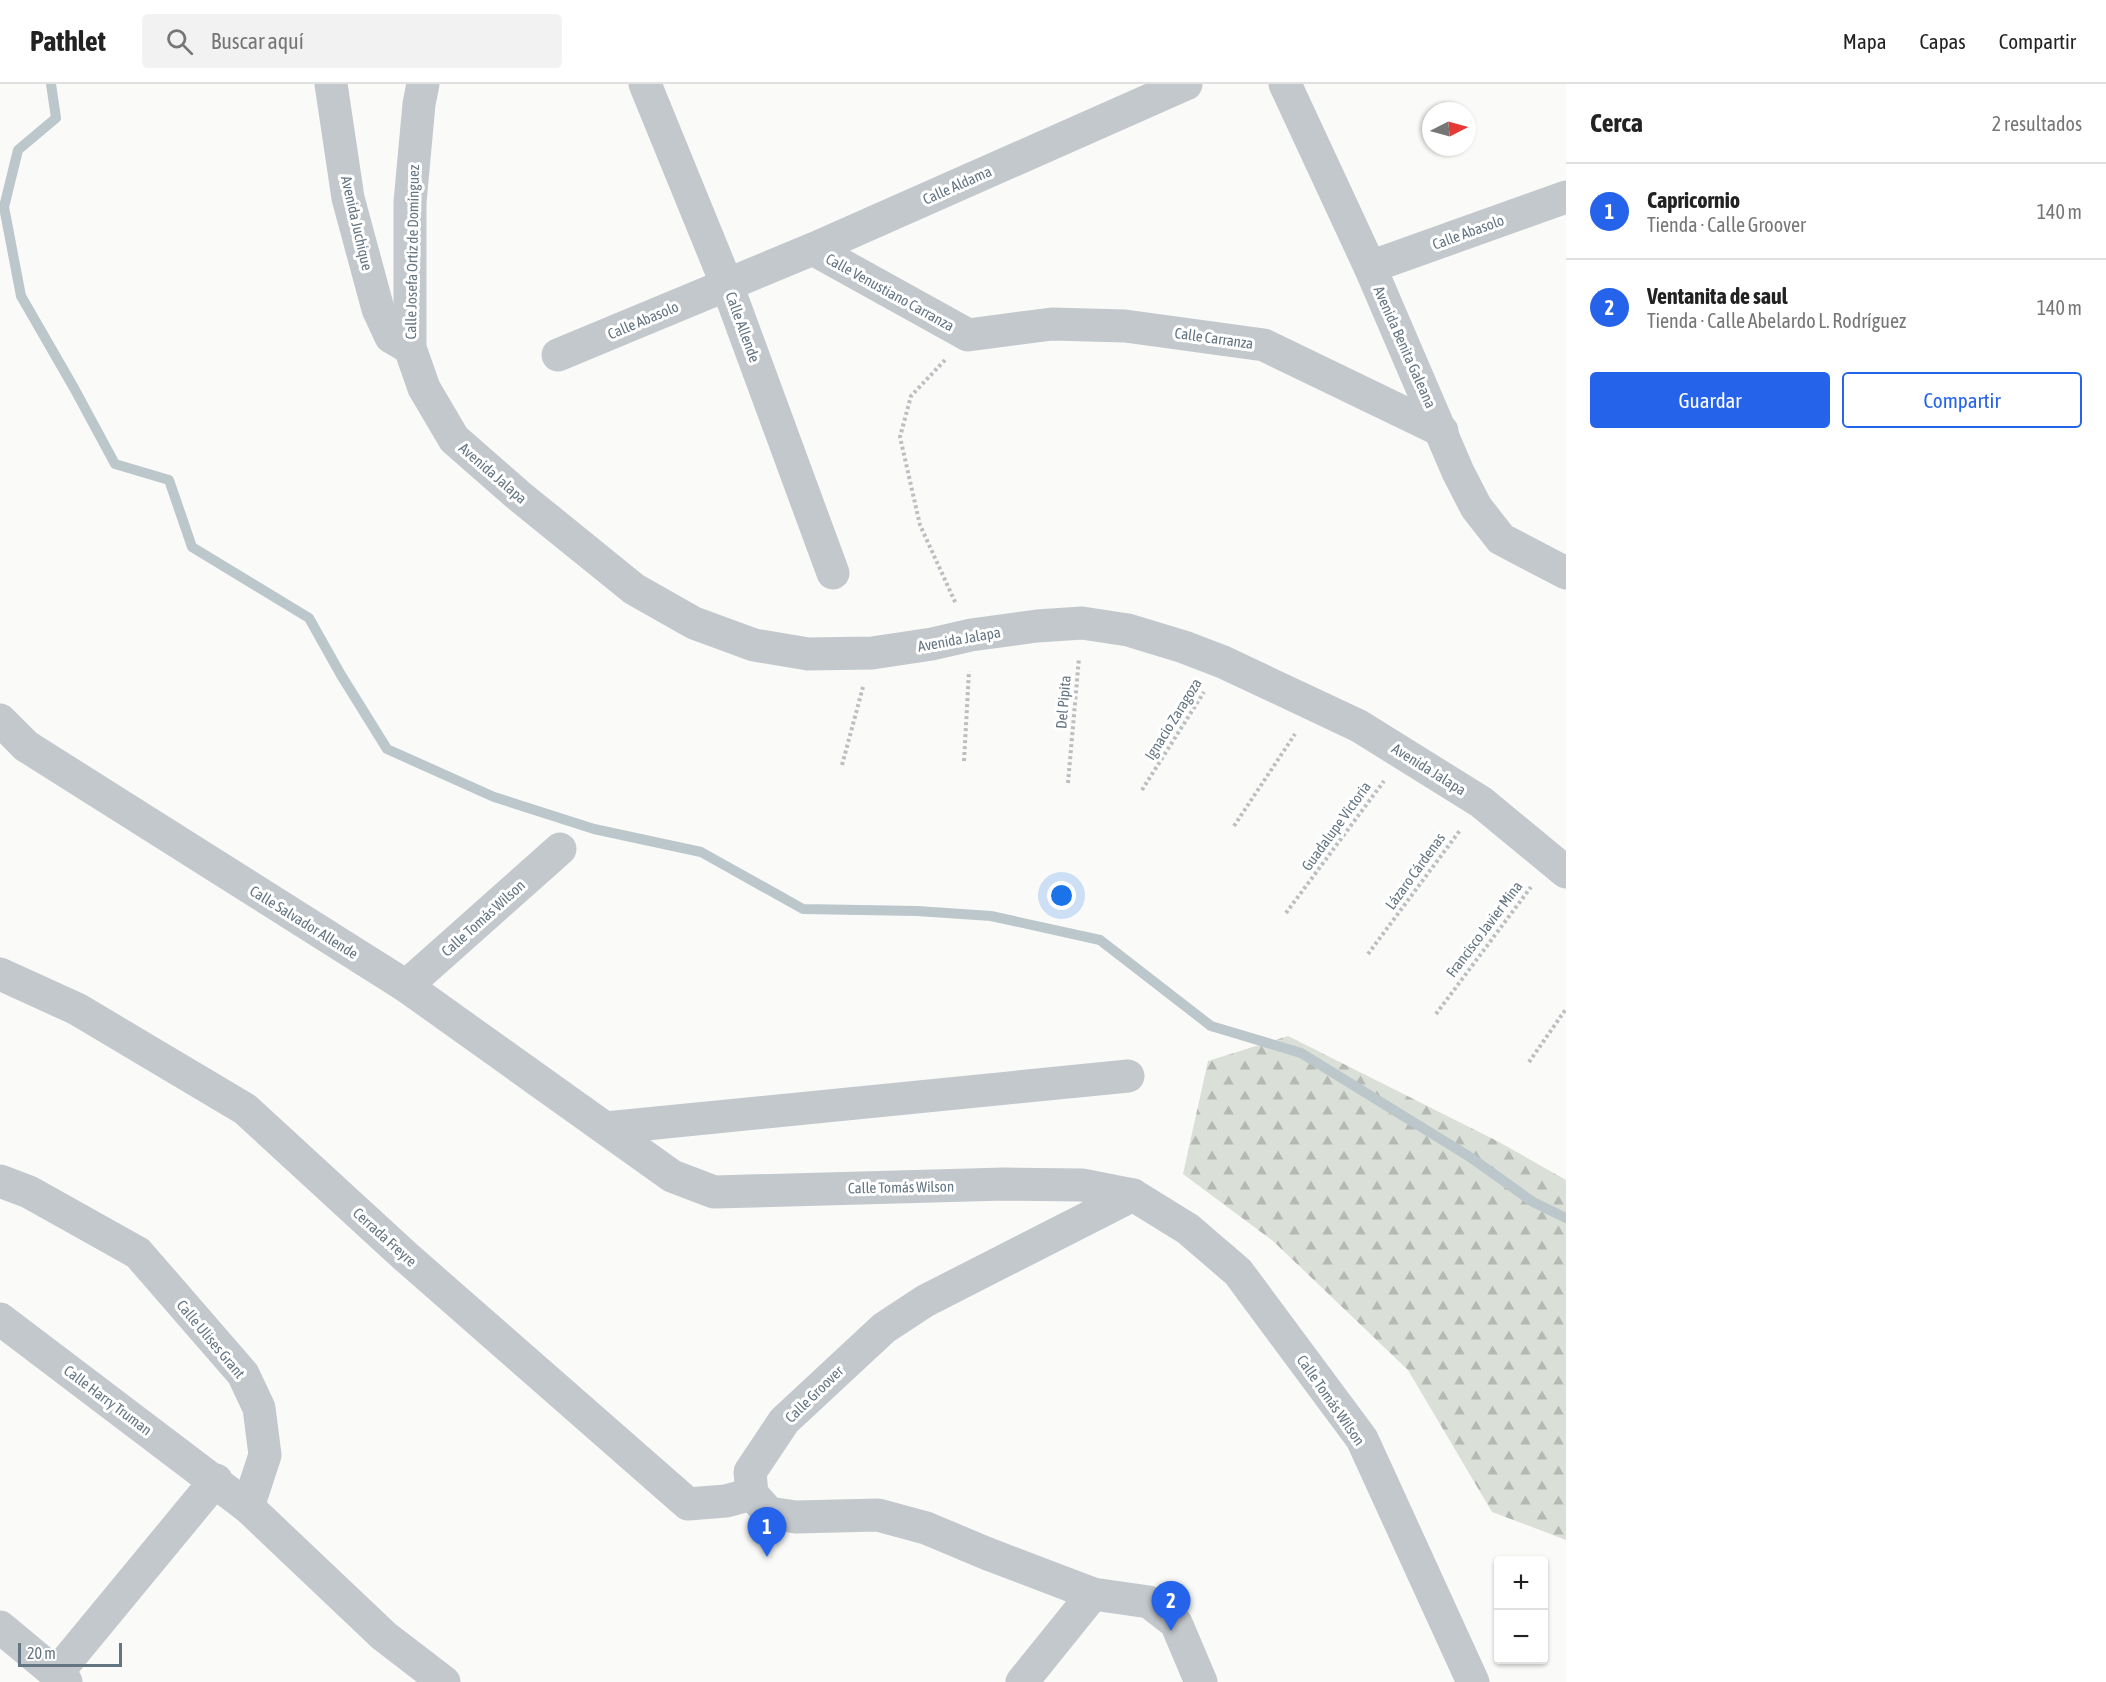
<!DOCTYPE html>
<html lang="es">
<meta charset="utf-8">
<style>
body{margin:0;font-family:"Asap Condensed",sans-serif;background:#f2f2f2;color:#222}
.controls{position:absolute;right:18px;bottom:18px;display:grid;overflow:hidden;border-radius:6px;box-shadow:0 2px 4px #0004}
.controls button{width:54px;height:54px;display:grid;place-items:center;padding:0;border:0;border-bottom:2px solid #e0e0e0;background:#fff;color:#222;font:30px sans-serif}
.compass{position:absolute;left:1422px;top:18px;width:54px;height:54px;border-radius:50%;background:#fff;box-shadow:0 2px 4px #0004;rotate:84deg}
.scale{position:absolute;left:18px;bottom:15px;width:104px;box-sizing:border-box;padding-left:6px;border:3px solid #657683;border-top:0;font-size:16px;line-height:21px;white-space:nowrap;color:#657683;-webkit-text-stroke:4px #fff;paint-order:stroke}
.you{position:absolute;left:1062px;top:812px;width:21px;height:21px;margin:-15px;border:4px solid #fff;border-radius:50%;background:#1a73e8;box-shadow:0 0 0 9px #1a73e833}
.badge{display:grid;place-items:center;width:39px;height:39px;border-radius:50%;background:#2563eb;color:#fff;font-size:20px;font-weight:700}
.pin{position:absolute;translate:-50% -50px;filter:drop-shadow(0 2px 3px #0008)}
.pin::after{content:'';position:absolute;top:32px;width:21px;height:18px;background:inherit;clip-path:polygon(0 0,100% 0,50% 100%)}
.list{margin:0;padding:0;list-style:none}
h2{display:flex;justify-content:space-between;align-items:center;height:78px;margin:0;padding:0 24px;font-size:26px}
h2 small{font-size:20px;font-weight:400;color:#767676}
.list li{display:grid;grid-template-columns:39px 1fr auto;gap:18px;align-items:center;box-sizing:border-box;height:96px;padding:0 24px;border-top:2px solid #e0e0e0}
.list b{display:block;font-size:22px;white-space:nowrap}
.list p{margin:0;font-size:20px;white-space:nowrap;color:#767676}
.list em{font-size:20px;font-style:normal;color:#767676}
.actions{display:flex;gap:12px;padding:18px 24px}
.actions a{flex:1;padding:14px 0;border:2px solid #2563eb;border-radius:6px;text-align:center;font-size:21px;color:#2563eb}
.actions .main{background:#2563eb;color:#fff}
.icon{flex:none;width:33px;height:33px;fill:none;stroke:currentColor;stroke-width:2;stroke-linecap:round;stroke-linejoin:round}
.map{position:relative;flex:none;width:1566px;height:1598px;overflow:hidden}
header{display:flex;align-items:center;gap:36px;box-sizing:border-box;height:84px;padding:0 30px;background:#fff;border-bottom:2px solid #e0e0e0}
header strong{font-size:28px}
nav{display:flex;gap:33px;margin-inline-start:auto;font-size:21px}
.search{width:420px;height:54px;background:#f2f2f2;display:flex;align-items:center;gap:15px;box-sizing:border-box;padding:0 21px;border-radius:6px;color:#767676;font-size:22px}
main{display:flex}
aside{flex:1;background:#fff}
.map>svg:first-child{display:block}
.forest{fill:url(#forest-firs)}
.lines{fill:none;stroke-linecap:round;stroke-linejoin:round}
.stream{stroke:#bbc7cb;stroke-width:10}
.path{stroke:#bbbfc2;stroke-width:4;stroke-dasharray:3 3;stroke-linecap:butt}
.minor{stroke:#c3c8cc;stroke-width:33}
.labels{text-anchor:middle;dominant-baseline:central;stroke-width:6;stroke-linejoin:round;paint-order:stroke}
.street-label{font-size:15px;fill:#657683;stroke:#fff}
</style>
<header>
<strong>Pathlet</strong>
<div class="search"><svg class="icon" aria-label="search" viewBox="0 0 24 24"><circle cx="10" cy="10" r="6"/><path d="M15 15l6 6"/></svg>Buscar aquí</div>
<nav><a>Mapa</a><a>Capas</a><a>Compartir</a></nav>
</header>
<main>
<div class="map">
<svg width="1566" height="1598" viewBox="0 0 1566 1598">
<defs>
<pattern id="forest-firs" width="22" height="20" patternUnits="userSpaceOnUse" patternTransform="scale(1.5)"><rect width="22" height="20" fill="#dadfd7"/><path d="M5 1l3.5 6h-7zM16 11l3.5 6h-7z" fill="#b4b9b4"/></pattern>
</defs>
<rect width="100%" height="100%" fill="#fafaf8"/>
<polygon class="forest" points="1288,952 1499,1058 1566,1096 1566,1456 1492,1428 1408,1286 1273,1157 1183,1090 1208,977"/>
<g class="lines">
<polyline class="stream" points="51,0 56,34 18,66 4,123 21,212 74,304 115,380 169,396 192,463 309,534 341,591 387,665 494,713 594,745 701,768 803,825 917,827 991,832 1100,856 1211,942 1301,969 1470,1073 1533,1118 1566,1134"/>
<g class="path">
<polyline points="945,276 911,312 900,353 920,441 956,520"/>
<polyline points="964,677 969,587"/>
<polyline points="842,681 863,603"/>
<polyline points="1068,699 1079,574"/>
<polyline points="1142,706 1204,608"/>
<polyline points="1234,742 1295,650"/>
<polyline points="1286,829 1384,697"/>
<polyline points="1368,870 1461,745"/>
<polyline points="1436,930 1531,803"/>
<polyline points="1529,978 1566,925"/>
</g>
<g class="minor">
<polyline points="331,0 348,114 378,225 391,253 410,264"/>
<polyline points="423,0 419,20 410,118 410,264 424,304 454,355 518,411 634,505 694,539 754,561 808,570 872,569 932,560 971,551 1037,542 1082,539 1128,546 1184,563 1223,578 1359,642 1481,718 1566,788"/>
<polyline points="645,0 727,201 833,489"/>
<polyline points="1285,0 1370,183 1458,388 1476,423 1501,455 1566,489"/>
<polyline points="813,165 968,251 1052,240 1125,242 1264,261 1442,347"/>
<polyline points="1370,183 1566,113"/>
<polyline points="558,271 813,165 1186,0"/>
<polyline points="0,636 26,662 406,902 672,1092 714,1108 1005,1100 1082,1101 1133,1111 1188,1145 1238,1188 1362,1355 1473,1598"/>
<polyline points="0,890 77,925 245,1025 405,1172 688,1420 726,1417 752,1410"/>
<polyline points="406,902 560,765"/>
<polyline points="606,1044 1128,992"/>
<polyline points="0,1097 29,1108 138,1169 243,1290 259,1324 265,1371 248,1423"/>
<polyline points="1133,1111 925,1217 884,1244 784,1337 750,1388 752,1410 769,1429 796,1433 878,1431 926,1444 988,1470 1093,1510 1149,1518 1176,1539 1201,1598"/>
<polyline points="0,1235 248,1423 384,1552 444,1598"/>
<polyline points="0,1543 66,1598"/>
<polyline points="56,1590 216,1396"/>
<polyline points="1022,1598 1093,1510"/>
</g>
</g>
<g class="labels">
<g class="street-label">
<text transform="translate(957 101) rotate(-24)">Calle Aldama</text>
<text transform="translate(357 139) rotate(77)">Avenida Juchique</text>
<text transform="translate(1468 148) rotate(-20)">Calle Abasolo</text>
<text transform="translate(412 168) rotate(-89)">Calle Josefa Ortiz de Domínguez</text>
<text transform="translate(890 208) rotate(29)">Calle Venustiano Carranza</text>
<text transform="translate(643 236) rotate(-23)">Calle Abasolo</text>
<text transform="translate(743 243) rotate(70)">Calle Allende</text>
<text transform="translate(1214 254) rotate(8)">Calle Carranza</text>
<text transform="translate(1405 263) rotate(66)">Avenida Benita Galeana</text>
<text transform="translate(493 389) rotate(41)">Avenida Jalapa</text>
<text transform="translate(959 555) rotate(-10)">Avenida Jalapa</text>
<text transform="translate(1063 618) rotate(-85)">Del Pipita</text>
<text transform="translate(1173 635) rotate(-58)">Ignacio Zaragoza</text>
<text transform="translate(1429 685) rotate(32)">Avenida Jalapa</text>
<text transform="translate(1336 742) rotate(-54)">Guadalupe Victoria</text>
<text transform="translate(1415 787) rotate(-54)">Lázaro Cárdenas</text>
<text transform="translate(483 834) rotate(-42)">Calle Tomás Wilson</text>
<text transform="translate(304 838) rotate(32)">Calle Salvador Allende</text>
<text transform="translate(1484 845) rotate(-53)">Francisco Javier Mina</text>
<text transform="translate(901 1103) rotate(-1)">Calle Tomás Wilson</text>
<text transform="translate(385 1153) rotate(42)">Cerrada Freyre</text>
<text transform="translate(211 1255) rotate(50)">Calle Ulises Grant</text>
<text transform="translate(814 1310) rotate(-44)">Calle Groover</text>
<text transform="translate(108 1316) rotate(37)">Calle Harry Truman</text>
<text transform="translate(1331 1316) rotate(55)">Calle Tomás Wilson</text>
</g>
</g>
</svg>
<div class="controls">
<button>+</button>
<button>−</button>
</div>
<svg class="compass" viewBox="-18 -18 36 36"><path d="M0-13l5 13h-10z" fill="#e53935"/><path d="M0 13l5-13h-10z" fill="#767676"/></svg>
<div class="scale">20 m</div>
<div class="you"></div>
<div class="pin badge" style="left:767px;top:1473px">1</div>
<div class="pin badge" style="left:1171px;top:1547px">2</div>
</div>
<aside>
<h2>Cerca<small>2 resultados</small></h2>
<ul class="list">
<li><span class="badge">1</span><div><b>Capricornio</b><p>Tienda · Calle Groover</p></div><em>140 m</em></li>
<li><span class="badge">2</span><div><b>Ventanita de saul</b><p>Tienda · Calle Abelardo L. Rodríguez</p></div><em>140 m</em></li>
</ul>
<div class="actions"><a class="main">Guardar</a><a>Compartir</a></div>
</aside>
</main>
